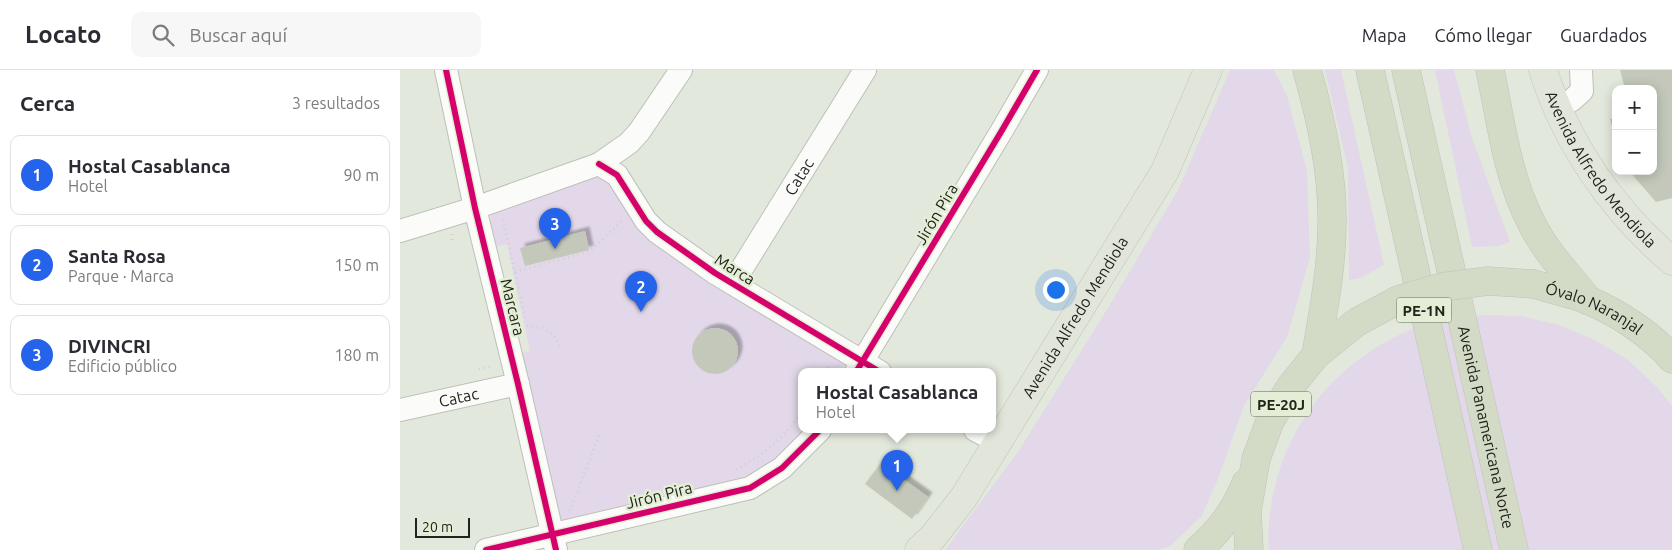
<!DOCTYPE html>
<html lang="es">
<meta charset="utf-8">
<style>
body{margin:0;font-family:Ubuntu,sans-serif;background:#f7f7f7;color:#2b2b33}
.controls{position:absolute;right:15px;top:15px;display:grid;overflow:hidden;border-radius:10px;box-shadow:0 2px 12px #0003}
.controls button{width:45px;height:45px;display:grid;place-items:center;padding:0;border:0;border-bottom:1px solid #e1e1e2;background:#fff;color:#2b2b33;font:25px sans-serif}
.scale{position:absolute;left:15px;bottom:12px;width:55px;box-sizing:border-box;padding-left:5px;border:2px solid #20241b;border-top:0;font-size:14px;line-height:18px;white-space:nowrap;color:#20241b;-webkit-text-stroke:4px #e4eed6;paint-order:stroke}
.you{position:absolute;left:655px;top:219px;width:18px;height:18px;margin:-12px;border:4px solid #fff;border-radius:50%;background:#1a73e8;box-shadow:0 0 0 8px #1a73e833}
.badge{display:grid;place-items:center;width:32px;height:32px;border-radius:50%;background:#2563eb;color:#fff;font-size:16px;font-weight:700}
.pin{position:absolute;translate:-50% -41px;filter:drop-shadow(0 1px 2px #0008)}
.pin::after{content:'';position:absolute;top:26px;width:18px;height:15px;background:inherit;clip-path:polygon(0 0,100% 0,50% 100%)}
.popup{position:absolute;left:398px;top:298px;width:198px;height:65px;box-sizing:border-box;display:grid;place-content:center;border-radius:10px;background:#fff;filter:drop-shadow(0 1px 4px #0005);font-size:16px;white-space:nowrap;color:#7c7c81}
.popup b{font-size:19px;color:#2b2b33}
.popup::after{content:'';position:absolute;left:50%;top:100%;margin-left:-10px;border:10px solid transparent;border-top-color:#fff}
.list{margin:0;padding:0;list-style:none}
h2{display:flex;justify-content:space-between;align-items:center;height:65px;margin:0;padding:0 20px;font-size:21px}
h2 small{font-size:16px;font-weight:400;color:#7c7c81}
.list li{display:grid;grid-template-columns:32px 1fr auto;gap:15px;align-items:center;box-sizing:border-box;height:80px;margin:0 10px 10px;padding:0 10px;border:1px solid #e1e1e2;border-radius:10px}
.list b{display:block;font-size:19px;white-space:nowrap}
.list p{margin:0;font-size:16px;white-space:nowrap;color:#7c7c81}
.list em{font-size:16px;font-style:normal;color:#7c7c81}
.icon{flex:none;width:28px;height:28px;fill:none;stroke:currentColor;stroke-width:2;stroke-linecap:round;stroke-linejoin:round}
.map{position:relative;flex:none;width:1272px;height:480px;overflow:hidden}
header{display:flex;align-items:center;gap:30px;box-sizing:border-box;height:70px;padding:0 25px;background:#fff;border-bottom:1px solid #e1e1e2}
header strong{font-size:24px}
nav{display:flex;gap:28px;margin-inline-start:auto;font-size:18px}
.search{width:350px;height:45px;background:#f7f7f7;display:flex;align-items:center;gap:12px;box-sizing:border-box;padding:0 18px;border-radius:10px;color:#7c7c81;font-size:19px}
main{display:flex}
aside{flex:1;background:#fff}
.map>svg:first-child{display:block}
.green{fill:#e2d8e9}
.building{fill:#c3c8bb;filter:url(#shadow)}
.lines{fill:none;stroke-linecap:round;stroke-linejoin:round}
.minor-casing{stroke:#bcc0b7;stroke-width:24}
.major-casing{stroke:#c0c3bc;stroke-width:29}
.highway-casing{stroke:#c0c3bc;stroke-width:29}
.path{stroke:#d0d2ce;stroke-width:3;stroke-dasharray:1 4;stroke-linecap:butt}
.minor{stroke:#fbfcfa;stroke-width:22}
.major{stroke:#e2e6da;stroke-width:28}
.highway{stroke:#d3dac6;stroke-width:28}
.highway-bridge-casing{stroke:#c0c3bc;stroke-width:29;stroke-linecap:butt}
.highway-bridge{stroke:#d3dac6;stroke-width:28}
.cycleway-casing{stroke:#e4eed6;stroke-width:9}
.cycleway{stroke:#d6006c;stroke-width:6}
.labels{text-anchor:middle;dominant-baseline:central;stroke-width:5;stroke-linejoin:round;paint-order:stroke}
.shield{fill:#e4eed6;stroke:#5b6153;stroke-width:1}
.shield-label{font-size:15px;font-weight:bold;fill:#20241b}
.street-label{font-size:16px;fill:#20241b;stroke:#e4eed6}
</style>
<header>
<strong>Locato</strong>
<div class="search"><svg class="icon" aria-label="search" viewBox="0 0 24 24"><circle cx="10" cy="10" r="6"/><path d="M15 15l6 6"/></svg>Buscar aquí</div>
<nav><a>Mapa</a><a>Cómo llegar</a><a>Guardados</a></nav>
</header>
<main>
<aside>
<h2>Cerca<small>3 resultados</small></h2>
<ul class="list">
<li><span class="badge">1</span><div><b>Hostal Casablanca</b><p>Hotel</p></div><em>90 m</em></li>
<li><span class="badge">2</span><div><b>Santa Rosa</b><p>Parque · Marca</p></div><em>150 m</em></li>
<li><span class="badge">3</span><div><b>DIVINCRI</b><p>Edificio público</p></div><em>180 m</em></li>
</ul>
</aside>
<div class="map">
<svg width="1272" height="480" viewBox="0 0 1272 480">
<defs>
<filter id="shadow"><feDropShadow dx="4.5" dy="-4.5" stdDeviation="1" flood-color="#0004"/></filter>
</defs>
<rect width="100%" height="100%" fill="#e3e8dc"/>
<g class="green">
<polygon points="830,0 874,0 887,26 907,101 910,188 887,267 844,336 818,409 801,447 770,476 757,480 545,480 618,382 708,238 778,120"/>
<polygon points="925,0 941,0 984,195 961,208 949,210 948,98"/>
<polygon points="1035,0 1054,0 1072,68 1110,172 1099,176 1072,177"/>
<polygon points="190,105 205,106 297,202 444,294 439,302 402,302 403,360 396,369 372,392 342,408 163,450 157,446 119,284 130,281 107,174 95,177 89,151 95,139"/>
<path d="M1082,245l39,1 38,9 36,15 33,20 29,27 15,19v144h-403c-2,-20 1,-41 5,-60 17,-73 64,-127 131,-158 24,-11 51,-14 77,-17z"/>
</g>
<g class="building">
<polygon points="1220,0 1272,0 1272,128 1256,132 1229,101 1253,101 1253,19 1225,19"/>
<polygon points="1216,47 1216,67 1215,67 1210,49"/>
<polygon points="185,161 189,180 125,196 120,178"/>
<circle cx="315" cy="281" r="23"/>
<polygon points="481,393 528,427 512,449 465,414"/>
</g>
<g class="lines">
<g class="minor-casing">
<g id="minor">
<polyline points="46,0 75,138 118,314 156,480"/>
<polyline points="1157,38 1172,30 1182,21 1181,0"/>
<polyline points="199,94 217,105 246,151 257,162 315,203 480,302"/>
<polyline points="0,161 75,138 199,94 229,73 239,62 281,0"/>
<path id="s1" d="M333,213l132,-213"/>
<polyline points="456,302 601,62 637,0"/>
<path id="s2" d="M0,340l118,-26"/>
<polyline points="575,360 598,372"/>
<polyline points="86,480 350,418 382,398 420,360"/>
</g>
</g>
<g class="major-casing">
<g id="major">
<path id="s3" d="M1143,0c23,73 70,141 129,191"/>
<path id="s4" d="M519,480l14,-13 31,-40 201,-326 43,-101"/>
</g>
</g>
<g class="highway-casing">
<g id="highway">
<path d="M907,0c14,49 26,102 25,153 0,45 -9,89 -16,132"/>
<polyline points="970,0 1078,480"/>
<path id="s5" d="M1006,0l108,480"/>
<path d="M1090,0c11,52 17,107 42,154 13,27 38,53 57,77"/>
<path id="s6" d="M1134,214c18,6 38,9 56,17 28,12 62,34 82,58"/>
<path d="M798,480c22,-20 37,-39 48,-67"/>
<polyline points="849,480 847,441 856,389 870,351 891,316 916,285 957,252"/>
</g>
</g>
<g class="path">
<polyline points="103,149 125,248"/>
<polyline points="52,164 52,174"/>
<polyline points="115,202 190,181 222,151"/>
<path d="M127,256c19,0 26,6 34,23"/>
<polyline points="79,299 93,296"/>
<polyline points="425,302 429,296 427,295"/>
<path d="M336,399c26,-12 51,-34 66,-58"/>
<polyline points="170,441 199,365"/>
</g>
<use href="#minor" class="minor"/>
<use href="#major" class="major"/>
<use href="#highway" class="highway"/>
<g class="highway-bridge-casing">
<polyline id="highway-bridge" points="957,252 998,230 1042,217 1088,211 1134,214"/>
</g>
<use href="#highway-bridge" class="highway-bridge"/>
<g class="cycleway-casing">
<g id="cycleway">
<polyline points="46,0 75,138 118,314 156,480"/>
<polyline points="199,94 217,105 246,151 257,162 315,203 480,302"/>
<polyline points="456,302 601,62 637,0"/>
<polyline points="86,480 350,418 382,398 420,360"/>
</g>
</g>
<use href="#cycleway" class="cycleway"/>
</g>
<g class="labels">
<g class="shield">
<rect x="996.5" y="227.5" width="55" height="25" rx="4"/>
<rect x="851" y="321.5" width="60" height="25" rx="4"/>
</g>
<g class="shield-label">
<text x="1024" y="240">PE-1N</text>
<text x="881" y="334">PE-20J</text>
</g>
<g class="street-label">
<text stroke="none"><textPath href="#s3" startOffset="116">Avenida Alfredo Mendiola</textPath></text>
<text stroke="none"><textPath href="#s1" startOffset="125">Catac</textPath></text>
<text transform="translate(536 144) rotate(-59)">Jirón Pira</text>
<text transform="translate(335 199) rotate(32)">Marca</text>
<text transform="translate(113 237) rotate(76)">Marcara</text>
<text stroke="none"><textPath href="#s6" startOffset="65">Óvalo Naranjal</textPath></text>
<text stroke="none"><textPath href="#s4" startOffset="281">Avenida Alfredo Mendiola</textPath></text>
<text stroke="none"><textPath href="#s2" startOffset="60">Catac</textPath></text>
<text stroke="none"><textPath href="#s5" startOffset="366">Avenida Panamericana Norte</textPath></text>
<text transform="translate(259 425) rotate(-14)">Jirón Pira</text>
</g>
</g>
</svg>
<div class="controls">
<button>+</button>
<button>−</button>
</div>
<div class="scale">20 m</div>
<div class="you"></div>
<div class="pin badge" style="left:497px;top:421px">1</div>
<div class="popup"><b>Hostal Casablanca</b>Hotel</div>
<div class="pin badge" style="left:241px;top:242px">2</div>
<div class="pin badge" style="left:155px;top:179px">3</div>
</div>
</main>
